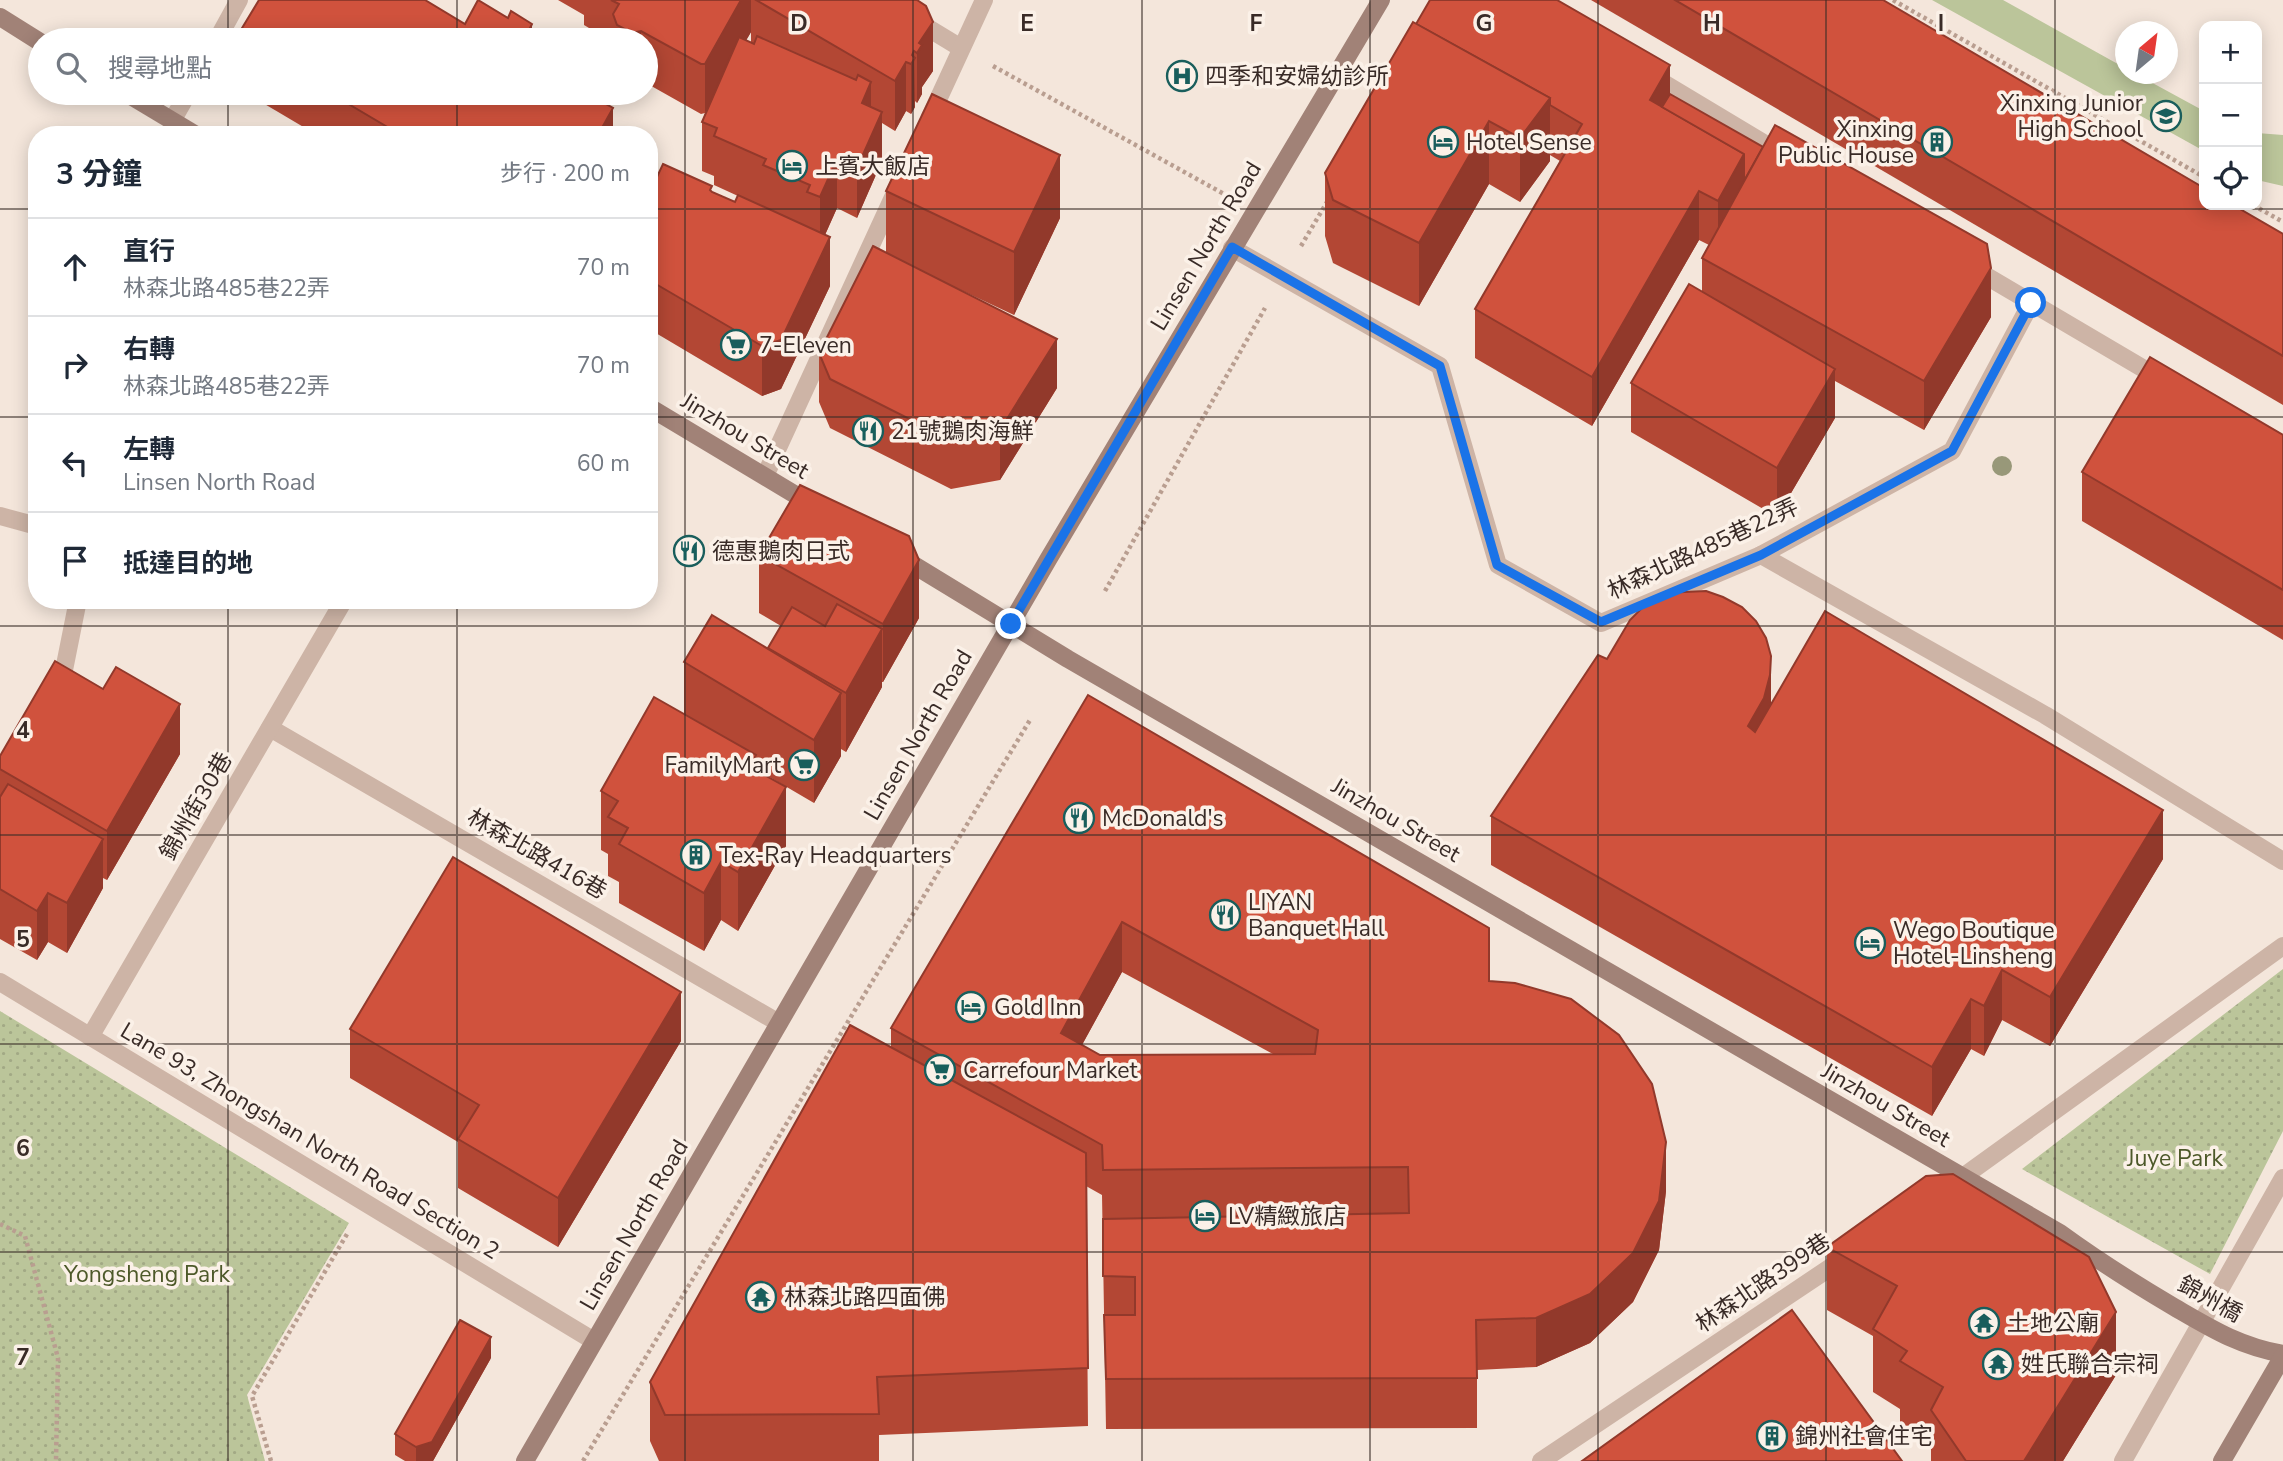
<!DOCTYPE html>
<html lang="zh-TW">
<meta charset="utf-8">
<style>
body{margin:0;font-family:"Nunito Sans","Noto Sans TC",sans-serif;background:#f6f6f7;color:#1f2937}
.controls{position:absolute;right:21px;top:21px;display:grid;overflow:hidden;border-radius:14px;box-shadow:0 4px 18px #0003}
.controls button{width:63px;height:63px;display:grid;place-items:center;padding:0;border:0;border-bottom:2px solid #e0e1e3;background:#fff;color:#1f2937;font:35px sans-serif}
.compass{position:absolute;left:2115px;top:21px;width:63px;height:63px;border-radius:50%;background:#fff;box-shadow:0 4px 18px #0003;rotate:29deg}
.stop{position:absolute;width:21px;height:21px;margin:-16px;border:5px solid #1a73e8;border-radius:50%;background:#fff}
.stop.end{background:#1a73e8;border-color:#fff;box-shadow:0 2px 7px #0008}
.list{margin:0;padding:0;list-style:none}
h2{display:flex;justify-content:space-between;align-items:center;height:91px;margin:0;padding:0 28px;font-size:30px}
h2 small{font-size:23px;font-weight:400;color:#747a83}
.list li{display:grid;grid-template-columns:46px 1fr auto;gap:21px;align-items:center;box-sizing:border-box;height:98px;padding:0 28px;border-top:2px solid #e0e1e3}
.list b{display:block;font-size:26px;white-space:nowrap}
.list p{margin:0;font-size:23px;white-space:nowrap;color:#747a83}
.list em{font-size:23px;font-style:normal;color:#747a83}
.icon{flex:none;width:38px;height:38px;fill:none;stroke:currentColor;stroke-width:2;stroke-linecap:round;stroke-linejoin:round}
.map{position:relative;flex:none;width:2283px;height:1461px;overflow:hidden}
.search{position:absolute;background:#fff;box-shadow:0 4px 18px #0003;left:28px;top:28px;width:630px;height:77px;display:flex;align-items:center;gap:18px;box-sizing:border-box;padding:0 24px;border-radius:38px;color:#747a83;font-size:26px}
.panel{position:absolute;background:#fff;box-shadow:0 4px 18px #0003;left:28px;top:126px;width:630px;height:483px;border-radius:28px}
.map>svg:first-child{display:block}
.park{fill:url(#park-dots)}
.pitch{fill:#bbc59a}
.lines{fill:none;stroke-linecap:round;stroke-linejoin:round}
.path{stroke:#b99e90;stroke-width:4.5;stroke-dasharray:3.5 3.5;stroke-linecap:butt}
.lane{stroke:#cdb4a6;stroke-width:18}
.street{stroke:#cdb4a6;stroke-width:18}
.secondary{stroke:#a18277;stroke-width:18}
.tree{fill:#989879}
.wall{fill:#b34734;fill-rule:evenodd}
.shaded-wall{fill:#92392b}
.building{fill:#d0523d;stroke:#92392b;stroke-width:2;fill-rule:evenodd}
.route{stroke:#1a73e8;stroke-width:9}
.grid{fill:none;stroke:#392b27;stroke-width:2;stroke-opacity:0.55}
.labels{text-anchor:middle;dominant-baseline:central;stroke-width:7;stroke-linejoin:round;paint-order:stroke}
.poi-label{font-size:23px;fill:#392b27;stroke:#fbf1e8;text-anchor:start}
.street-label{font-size:23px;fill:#392b27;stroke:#fbf1e8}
.park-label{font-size:23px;fill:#4d5929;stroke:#fbf1e8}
.grid-label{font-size:23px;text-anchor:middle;font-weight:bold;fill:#392b27;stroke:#fbf1e8;stroke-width:7;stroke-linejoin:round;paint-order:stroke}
</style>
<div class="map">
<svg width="2283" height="1461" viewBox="0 0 2283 1461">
<defs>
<pattern id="park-dots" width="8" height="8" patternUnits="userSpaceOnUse" patternTransform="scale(1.75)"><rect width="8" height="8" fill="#bbc59a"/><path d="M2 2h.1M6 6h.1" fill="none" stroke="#a2a985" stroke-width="1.8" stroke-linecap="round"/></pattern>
</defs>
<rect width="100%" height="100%" fill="#f4e6db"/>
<g class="park">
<polygon points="2283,969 2283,1131 2210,1274 2022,1169"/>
<polygon points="0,1011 349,1223 247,1395 265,1461 0,1461"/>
</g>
<g class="pitch">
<polygon points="1932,0 2003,0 2125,68 2126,74 2136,74 2204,111 2204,151"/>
<polygon points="2257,133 2283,135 2283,186 2257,180"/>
</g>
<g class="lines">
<g class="path">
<polyline points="1893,0 2204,177"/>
<polyline points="993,66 1224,194"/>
<polyline points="2253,205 2283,222"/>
<polyline points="1301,246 1327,202"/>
<polyline points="1105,591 1265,308"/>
<polyline points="0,1224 25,1236 58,1358 56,1461"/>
<polyline points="271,1461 252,1396 347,1234"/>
<polyline points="583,1461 1030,720"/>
</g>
<g class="lane">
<polyline points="882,0 961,48"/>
<polyline points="217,40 239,0"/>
<polyline points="1650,75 1785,156"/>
<polyline points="930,117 984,0"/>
<polyline points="172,121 188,93"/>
<polyline points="1232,248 1440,366 1498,565 1601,623 1761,555 1952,451 2031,303"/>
<polyline points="1971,267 2161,379"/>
<polyline points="765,476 895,193"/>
<polyline points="0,516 37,526"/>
<polyline points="60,690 78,600"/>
<polyline points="270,728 779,1023"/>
</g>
<g class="street">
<polyline points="1761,555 2045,715 2283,861"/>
<polyline points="0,982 594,1341"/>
<polyline points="90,1037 344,600"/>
<polyline points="1953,1184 2283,946"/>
<polyline points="1541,1461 1846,1257"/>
<polyline points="2123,1461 2283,1178"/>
</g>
<g class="secondary">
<polyline points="0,17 40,42"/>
<polyline points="126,93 196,135"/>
<polyline points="649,407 814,506"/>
<path d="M899,556l169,103 992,574c37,27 75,51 114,74 38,22 65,39 109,47"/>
<polyline points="525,1461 1049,558 1381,0"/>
<polyline points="2222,1461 2283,1356"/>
</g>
</g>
<circle class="tree" cx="2002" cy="466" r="10"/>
<g class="wall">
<path d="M558,0h359l16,71 -11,16v7l-5,9 -2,-2v6l-4,7 -5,-3 -11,20 -13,-8v38l-25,57 -20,-10 -12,27 5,51 -49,103 -19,7 -113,-67v-135l63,-2 23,10 3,-6 -24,-11v-9l-12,-5v-49l5,-14 -2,5 -4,1 -55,-31v-43h-52l-5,-3v-9l-5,-3v-10zM751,32v10l-5,-2z"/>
<polygon points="1591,0 1883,0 2283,234 2283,405"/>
<polygon points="1416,24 1670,94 1991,317 1924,430 1835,381 1835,418 1777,517 1631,432 1631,383 1702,292 1702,258 1709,245 1699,240 1592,426 1475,358 1475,309 1560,161 1550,155 1550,161 1520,202 1489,184 1419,306 1333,263 1325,236 1325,173"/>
<polygon points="246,93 586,93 613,135 317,135"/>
<polygon points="886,191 1060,218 1014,315 950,285 1057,388 1000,480 951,489 830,428 819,402 819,353 886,253"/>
<polygon points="2283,435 2283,640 2082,521 2082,472"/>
<polygon points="759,555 919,618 883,682 882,682 882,687 846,752 841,749 841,756 814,803 756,769 786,846 738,931 721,920 704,951 619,903 619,882 608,876 608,854 601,850 601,791 684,714 684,662 768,649 781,626 759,613"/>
<polygon points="1607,659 1771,704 2163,859 2050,1046 2002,1020 1984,1056 1971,1049 1932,1116 1491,865 1491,816"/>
<path d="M1088,695l401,286 177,210 -7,59 -26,52 -43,41 -54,24 -59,3v58l-371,1 -4,-234 -16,-9 2,240 -209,9v26h-220l-9,-20v-59l241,-335v-19zM1122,972l151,82 -173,1 -18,-10z"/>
<polygon points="180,754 107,880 103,878 103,888 67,953 48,942 37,960 0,939 0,756"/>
<polygon points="350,1029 681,1041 558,1247 458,1188 458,1142 350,1078"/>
<polygon points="1827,1247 2116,1375 2063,1461 1931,1461 1931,1443 1900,1424 1900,1409 1873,1392 1873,1336 1827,1310"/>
<polygon points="491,1358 433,1461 405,1461 395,1455 395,1434"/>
</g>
<g class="shaded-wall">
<polygon points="741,0 751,0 751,32 705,113 705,64"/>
<polygon points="933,22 933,71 922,87 922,94 917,103 917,53 919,43"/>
<polygon points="532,24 532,40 528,32"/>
<polygon points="641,31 641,40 632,40 632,33"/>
<polygon points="914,51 915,107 911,114 911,64 912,55"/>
<polygon points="906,62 906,111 895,131 895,81"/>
<polygon points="1670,65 1670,114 1650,100"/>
<polygon points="871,82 871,131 862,103"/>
<polygon points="1550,98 1550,161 1520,202 1520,138"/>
<polygon points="613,108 613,135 598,135"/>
<polygon points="882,112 882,161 857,218 857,168"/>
<polygon points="1489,121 1489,184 1419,306 1419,243"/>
<polygon points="1744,154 1744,204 1718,250 1718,201"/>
<polygon points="1060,155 1060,218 1014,315 1014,252"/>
<polygon points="837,159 837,208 820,246 820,197"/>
<polygon points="1699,191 1699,240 1592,426 1592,377"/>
<polygon points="830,237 830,286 781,389 762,396 762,346"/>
<polygon points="1991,268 1991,317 1924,430 1924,381"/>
<polygon points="1057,339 1057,388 1000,480 1000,430"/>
<polygon points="1835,369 1835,418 1777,517 1777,468"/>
<polygon points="919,560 919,618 883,682 883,624"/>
<polygon points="882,629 882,687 846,752 846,693"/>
<polygon points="1771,656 1771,705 1764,747 1748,726"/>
<polygon points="841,693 841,756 814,803 814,740"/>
<polygon points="180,704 180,754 107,880 107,831"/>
<polygon points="756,755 756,814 750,767"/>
<polygon points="786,787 786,846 738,931 738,872"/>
<polygon points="2163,810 2163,859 2050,1046 2050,997"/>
<polygon points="103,839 103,888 67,953 67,903"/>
<polygon points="721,862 721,920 704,951 704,893"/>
<polygon points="48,893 48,942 37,960 37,911"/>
<polygon points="1122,922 1122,972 1061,1083 1061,1033"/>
<polygon points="2002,970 2002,1020 1984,1056 1984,1006"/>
<polygon points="681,992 681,1041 558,1247 558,1198"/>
<polygon points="1971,999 1971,1049 1932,1116 1932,1067"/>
<polygon points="1666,1142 1666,1191 1659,1250 1633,1302 1590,1343 1536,1367 1536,1318"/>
<polygon points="2116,1312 2116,1375 2063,1461 2024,1461"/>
<polygon points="491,1337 491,1358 433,1461 416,1461 416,1447"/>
</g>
<g class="building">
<polygon points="259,0 425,0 465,24 478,0 508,18 511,11 532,24 528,32 544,40 241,40 236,38"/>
<polygon points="611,0 741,0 705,64 701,64 641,31 632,33 617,25 613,14 619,4"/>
<polygon points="756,0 917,0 926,6 933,22 919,43 922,45 917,53 914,51 912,55 915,58 911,64 906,62 895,81"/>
<polygon points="1430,0 1557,0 1670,65 1650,100 1744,154 1718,201 1699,191 1592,377 1475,309 1582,124 1550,105 1550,98 1416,24"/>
<polygon points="1675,0 1883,0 2204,188 2204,205 2233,205 2283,234 2283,356"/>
<polygon points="1413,22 1550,98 1520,138 1489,121 1419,243 1333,200 1325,173"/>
<polygon points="757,36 856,80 858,75 871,82 862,103 882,112 857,168 837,159 820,197 807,192 810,185 763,165 766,159 714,136 717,128 702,122 739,37 754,44"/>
<polygon points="330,93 586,93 613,108 598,135 401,135"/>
<polygon points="932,94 1060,155 1014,252 886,191"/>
<polygon points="1670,94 1763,147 1744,181 1744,154 1662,107"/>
<polygon points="1775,125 1987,244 1991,268 1924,381 1702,258"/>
<polygon points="663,164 712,186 710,190 712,192 735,202 738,195 830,237 781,340 762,346 649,280 649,194"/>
<polygon points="873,246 1057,339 1000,430 951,440 830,379 819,353"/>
<polygon points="1689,284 1835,369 1777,468 1631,383"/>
<polygon points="2150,357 2283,435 2283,590 2082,472"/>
<polygon points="800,485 909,536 919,560 883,624 759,555"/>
<polygon points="1706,591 1723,597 1742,607 1756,621 1766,638 1771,656 1770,675 1764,698 1748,726 1755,732 1825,611 2163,810 2050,997 2002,970 1984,1006 1971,999 1932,1067 1491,816 1598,655 1607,659 1630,620 1642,608 1664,593"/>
<polygon points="837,604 882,629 846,693 768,648 792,607 825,626"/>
<polygon points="712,615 841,693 814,740 684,662"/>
<polygon points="55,661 103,689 116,667 180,704 107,831 0,769 0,756"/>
<path d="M1088,695l401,233v53l26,2 56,16 48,36 33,49 14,58 -7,59 -26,52 -43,41 -54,24 -60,2 1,58 -371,1 -2,-64h31v-38l-32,-1v-57l306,-6 -1,-46 -305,3 -1,-25 -211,-117zM1122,922l196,108 -3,24 -215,1 -39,-22z"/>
<polygon points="654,697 756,755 750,767 786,787 738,872 721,862 704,893 619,844 628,828 608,817 618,801 601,791"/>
<polygon points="8,784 103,839 67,903 48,893 37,911 0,889 0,797"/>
<polygon points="453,857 681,992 558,1198 458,1139 479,1105 350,1029"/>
<polygon points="850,1025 1086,1153 1088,1368 877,1377 879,1414 665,1415 650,1382"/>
<polygon points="1953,1174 2089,1257 2116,1312 2024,1461 1966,1461 1931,1410 1943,1387 1900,1361 1907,1351 1873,1329 1897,1286 1827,1247 1926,1176"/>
<polygon points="1792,1310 1902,1461 1582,1461"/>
<polygon points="460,1320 491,1337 432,1442 416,1447 395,1434"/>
</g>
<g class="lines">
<polyline class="route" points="1011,624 1232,247 1440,366 1497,565 1601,622 1761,555 1952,451 2031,303"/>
</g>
<path class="grid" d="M228,0v40M457,0v40M685,0v1461M913,0v1461M1142,0v1461M1370,0v1461M1598,0v1461M1826,0v1461M2055,0v1461M228,93v42M457,93v42M0,209h37M649,209h1634M0,417h37M649,417h1634M228,600v861M457,600v861M0,626h2283M0,835h2283M0,1044h2283M0,1252h2283"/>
<defs>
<g id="hospital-ring" transform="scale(1.575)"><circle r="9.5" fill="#fbf1e8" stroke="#195e5c" stroke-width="1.5"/><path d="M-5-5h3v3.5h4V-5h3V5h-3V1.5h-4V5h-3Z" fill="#195e5c"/></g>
<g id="school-ring" transform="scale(1.575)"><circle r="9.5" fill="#fbf1e8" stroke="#195e5c" stroke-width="1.5"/><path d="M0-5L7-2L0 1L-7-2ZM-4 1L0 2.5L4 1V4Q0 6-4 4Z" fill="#195e5c"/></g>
<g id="hotel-ring" transform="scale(1.575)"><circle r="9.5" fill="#fbf1e8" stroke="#195e5c" stroke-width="1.5"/><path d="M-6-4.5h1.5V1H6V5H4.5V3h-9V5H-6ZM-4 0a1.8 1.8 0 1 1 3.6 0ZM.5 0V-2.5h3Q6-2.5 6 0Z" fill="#195e5c"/></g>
<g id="building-ring" transform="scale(1.575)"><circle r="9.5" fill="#fbf1e8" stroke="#195e5c" stroke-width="1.5"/><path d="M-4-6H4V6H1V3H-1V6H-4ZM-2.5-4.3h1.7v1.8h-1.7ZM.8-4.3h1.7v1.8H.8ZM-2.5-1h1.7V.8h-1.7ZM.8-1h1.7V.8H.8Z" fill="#195e5c"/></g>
<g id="supermarket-ring" transform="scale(1.575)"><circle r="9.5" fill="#fbf1e8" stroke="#195e5c" stroke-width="1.5"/><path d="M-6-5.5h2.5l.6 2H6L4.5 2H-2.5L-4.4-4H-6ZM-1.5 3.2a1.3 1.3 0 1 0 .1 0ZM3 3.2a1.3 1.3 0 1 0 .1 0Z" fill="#195e5c"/></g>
<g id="restaurant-ring" transform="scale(1.575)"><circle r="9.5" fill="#fbf1e8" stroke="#195e5c" stroke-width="1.5"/><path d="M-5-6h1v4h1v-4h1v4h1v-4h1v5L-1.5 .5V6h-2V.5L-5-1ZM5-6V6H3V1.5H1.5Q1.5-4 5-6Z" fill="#195e5c"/></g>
<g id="temple-ring" transform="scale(1.575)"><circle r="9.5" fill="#fbf1e8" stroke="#195e5c" stroke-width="1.5"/><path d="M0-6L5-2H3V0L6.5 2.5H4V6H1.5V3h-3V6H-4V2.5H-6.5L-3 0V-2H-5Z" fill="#195e5c"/></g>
</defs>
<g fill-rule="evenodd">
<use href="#hospital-ring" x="1182" y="76"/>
<use href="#school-ring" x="2166" y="116"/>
<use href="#hotel-ring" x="1443" y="142"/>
<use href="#building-ring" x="1937" y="142"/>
<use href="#hotel-ring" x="792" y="166"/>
<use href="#supermarket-ring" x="736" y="345"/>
<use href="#restaurant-ring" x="868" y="431"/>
<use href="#restaurant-ring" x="689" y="551"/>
<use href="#supermarket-ring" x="804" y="765"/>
<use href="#restaurant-ring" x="1079" y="818"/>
<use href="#building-ring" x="696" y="855"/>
<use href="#restaurant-ring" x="1225" y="915"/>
<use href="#hotel-ring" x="1870" y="943"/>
<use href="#hotel-ring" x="971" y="1007"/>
<use href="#supermarket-ring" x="940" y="1070"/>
<use href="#hotel-ring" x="1205" y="1216"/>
<use href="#temple-ring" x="761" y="1297"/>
<use href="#temple-ring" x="1984" y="1323"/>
<use href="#temple-ring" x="1998" y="1364"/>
<use href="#building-ring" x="1772" y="1436"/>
</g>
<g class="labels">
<g class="poi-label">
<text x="1205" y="76">四季和安婦幼診所</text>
<text x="2143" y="103" text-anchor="end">Xinxing Junior<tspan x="2143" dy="26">High School</tspan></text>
<text x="1914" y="129" text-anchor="end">Xinxing<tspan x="1914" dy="26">Public House</tspan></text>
<text x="1466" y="142">Hotel Sense</text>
<text x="815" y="166">上賓大飯店</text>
<text x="759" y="345">7-Eleven</text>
<text x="891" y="431">21號鵝肉海鮮</text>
<text x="712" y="551">德惠鵝肉日式</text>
<text x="781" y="765" text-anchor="end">FamilyMart</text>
<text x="1102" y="818">McDonald's</text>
<text x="719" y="855">Tex-Ray Headquarters</text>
<text x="1248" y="902">LIYAN<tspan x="1248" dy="26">Banquet Hall</tspan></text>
<text x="1893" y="930">Wego Boutique<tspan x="1893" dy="26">Hotel-Linsheng</tspan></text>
<text x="994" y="1007">Gold Inn</text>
<text x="963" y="1070">Carrefour Market</text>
<text x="1228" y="1216">LV精緻旅店</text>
<text x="784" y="1297">林森北路四面佛</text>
<text x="2007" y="1323">土地公廟</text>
<text x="2021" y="1364">姓氏聯合宗祠</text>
<text x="1795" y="1436">錦州社會住宅</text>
</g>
<g class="street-label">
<text transform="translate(1206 246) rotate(-59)">Linsen North Road</text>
<text transform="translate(745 436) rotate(31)">Jinzhou Street</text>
<text transform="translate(1703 549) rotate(-25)">林森北路485巷22弄</text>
<text transform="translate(918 735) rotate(-60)">Linsen North Road</text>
<text transform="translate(196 806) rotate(-60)">錦州街30巷</text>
<text transform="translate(1396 820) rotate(30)">Jinzhou Street</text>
<text transform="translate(537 854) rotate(30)">林森北路416巷</text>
<text transform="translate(1886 1105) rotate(30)">Jinzhou Street</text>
<text transform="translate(310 1141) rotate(31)">Lane 93, Zhongshan North Road Section 2</text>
<text transform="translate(634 1225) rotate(-60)">Linsen North Road</text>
<text transform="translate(1763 1283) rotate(-34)">林森北路399巷</text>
<text transform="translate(2210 1299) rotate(29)">錦州橋</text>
</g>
<g class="park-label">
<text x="2175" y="1158">Juye Park</text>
<text x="147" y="1274">Yongsheng Park</text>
</g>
</g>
<g class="grid-label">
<text x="799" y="31">D</text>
<text x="1027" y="31">E</text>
<text x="1256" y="31">F</text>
<text x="1484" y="31">G</text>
<text x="1712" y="31">H</text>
<text x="1941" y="31">I</text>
<text x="23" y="738">4</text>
<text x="23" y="947">5</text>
<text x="23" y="1156">6</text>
<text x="23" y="1365">7</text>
</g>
</svg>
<div class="controls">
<button>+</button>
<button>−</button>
<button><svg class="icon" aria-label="locate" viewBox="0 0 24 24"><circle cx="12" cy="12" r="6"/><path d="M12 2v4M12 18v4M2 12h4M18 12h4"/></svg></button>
</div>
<svg class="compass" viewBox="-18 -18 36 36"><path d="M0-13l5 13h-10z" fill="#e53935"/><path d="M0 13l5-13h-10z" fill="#747a83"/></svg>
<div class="stop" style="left:2031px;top:303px"></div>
<div class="stop end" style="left:1011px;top:624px"></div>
<div class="search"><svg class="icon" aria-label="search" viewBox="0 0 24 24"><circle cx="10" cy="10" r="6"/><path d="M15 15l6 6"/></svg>搜尋地點</div>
<section class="panel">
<h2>3 分鐘<small>步行 · 200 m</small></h2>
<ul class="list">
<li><svg class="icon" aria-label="ahead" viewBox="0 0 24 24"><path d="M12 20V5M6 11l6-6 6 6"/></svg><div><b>直行</b><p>林森北路485巷22弄</p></div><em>70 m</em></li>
<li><svg class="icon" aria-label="right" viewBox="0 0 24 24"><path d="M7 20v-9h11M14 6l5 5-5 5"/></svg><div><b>右轉</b><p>林森北路485巷22弄</p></div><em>70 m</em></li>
<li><svg class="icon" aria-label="left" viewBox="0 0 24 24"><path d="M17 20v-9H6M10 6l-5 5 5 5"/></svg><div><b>左轉</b><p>Linsen North Road</p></div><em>60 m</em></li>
<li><svg class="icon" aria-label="arrive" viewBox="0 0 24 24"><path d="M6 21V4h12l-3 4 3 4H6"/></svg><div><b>抵達目的地</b></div></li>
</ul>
</section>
</div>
